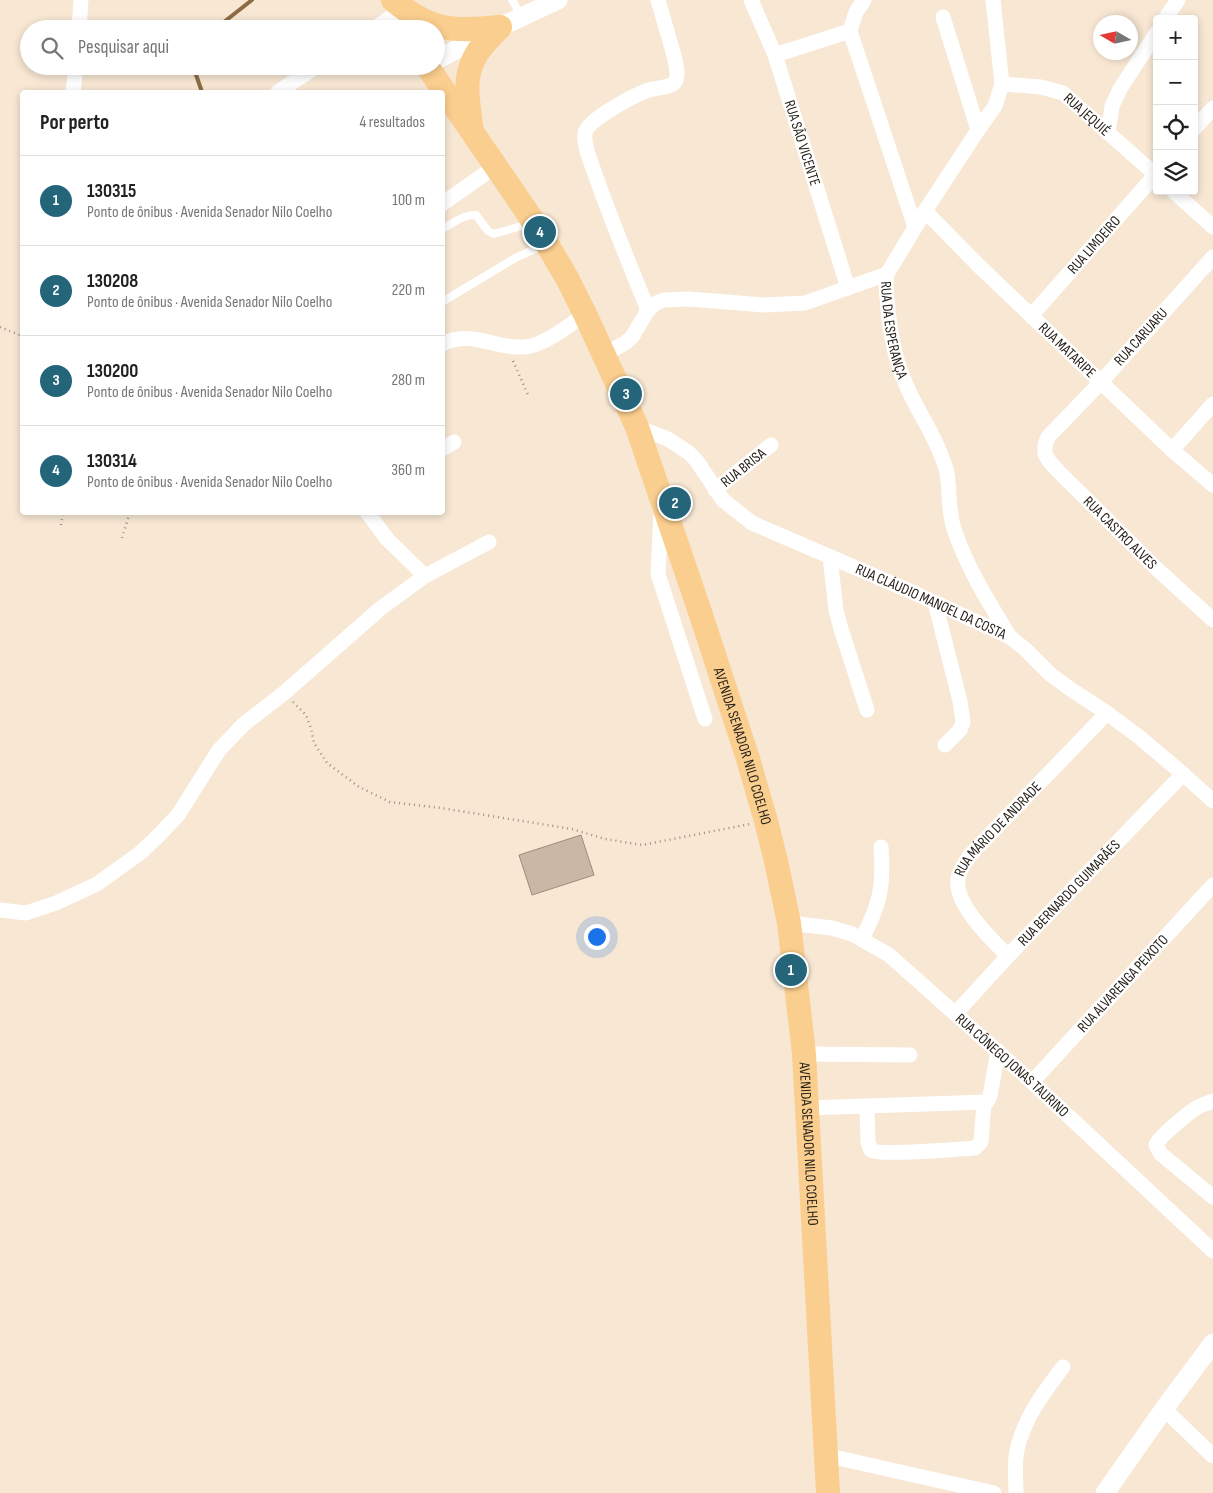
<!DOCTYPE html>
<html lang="pt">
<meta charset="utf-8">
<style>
body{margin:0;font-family:"Sofia Sans Condensed",sans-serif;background:#f2f2f2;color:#222}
.controls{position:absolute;right:15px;top:15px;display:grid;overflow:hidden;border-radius:5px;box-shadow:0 2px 8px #0003}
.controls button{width:45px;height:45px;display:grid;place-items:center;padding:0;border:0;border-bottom:1px solid #e0e0e0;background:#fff;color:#222;font:25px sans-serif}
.compass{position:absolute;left:1093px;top:15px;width:45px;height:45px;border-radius:50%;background:#fff;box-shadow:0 2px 8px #0003;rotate:279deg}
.you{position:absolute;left:596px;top:936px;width:18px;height:18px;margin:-12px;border:4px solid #fff;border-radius:50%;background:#1a73e8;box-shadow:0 0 0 8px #1a73e833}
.badge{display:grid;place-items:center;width:32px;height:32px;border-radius:50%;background:#25657a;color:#fff;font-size:16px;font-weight:700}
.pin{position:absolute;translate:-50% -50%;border:2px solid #fff;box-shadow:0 1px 5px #0006}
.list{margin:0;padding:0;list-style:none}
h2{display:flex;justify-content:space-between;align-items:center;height:65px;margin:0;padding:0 20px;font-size:21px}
h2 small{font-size:16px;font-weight:400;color:#767676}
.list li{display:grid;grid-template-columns:32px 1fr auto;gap:15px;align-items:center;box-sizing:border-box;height:90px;padding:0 20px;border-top:1px solid #e0e0e0}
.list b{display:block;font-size:19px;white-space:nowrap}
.list p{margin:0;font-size:16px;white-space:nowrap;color:#767676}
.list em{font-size:16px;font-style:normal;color:#767676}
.icon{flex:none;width:28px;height:28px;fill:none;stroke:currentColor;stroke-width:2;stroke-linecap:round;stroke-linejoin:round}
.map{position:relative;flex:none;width:1213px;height:1493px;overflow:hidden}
.search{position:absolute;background:#fff;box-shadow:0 2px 8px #0003;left:20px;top:20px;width:425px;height:55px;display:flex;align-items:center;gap:12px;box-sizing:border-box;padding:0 18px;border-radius:28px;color:#767676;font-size:19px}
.panel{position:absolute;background:#fff;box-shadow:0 2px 8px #0003;left:20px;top:90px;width:425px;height:425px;border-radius:5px}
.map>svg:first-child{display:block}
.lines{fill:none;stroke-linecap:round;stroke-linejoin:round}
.stream{stroke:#8c6c43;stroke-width:4}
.building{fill:#c8b8a5;stroke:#9c8d7b}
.path{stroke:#9c9082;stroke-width:2.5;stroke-dasharray:1 4;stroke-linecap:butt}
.service{stroke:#fff;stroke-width:8}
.minor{stroke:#fff;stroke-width:15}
.tertiary{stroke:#fff;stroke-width:19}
.primary{stroke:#face8e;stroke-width:24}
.labels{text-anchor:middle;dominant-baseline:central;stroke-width:4.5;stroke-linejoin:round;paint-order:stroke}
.street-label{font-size:15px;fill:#27211a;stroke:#fff}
</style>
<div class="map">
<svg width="1213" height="1493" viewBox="0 0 1213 1493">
<rect width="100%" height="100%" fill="#f7e7d3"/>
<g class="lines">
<g class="stream">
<polyline points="215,29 252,0"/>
<polyline points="193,66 202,92"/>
</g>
</g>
<polygon class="building" points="581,835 594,875 532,895 519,855"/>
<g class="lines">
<g class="path">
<polyline points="0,327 22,336"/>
<polyline points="513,361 529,397"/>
<polyline points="61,525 63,512"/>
<polyline points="122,538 130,512"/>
<polyline points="293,702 306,715 311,728 314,743 327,763 359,787 390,802 441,808 572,829 605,839 642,845 750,824"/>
</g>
<g class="service">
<polyline points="512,0 522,17"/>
<path d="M442,229c10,-5 22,-15 34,-14l12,16 6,3 38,-11"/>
<polyline points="442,302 517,257 545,245"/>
</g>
<g class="minor">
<path id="s1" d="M751,0l24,55 73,233"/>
<path id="s2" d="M993,0l9,84 -7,22 -17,24 -53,81 -38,63 -1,9c2,35 6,72 21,104 10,23 25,44 34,68 2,6 5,12 6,18 3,19 1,38 7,56 13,39 35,74 56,108"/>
<polyline points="943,17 978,130"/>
<polyline points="1165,19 1178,0"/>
<polyline points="79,29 81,0"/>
<polyline points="373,29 393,16"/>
<polyline points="850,31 915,227"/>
<polyline points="850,31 856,12 864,0"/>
<polyline points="775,55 850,31"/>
<path id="s3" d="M1002,84l39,3 22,6 94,83"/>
<polyline points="73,92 76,66"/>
<polyline points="278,92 317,66"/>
<polyline points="1194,129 1213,108"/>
<polyline points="1108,133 1112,106 1120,89 1157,32"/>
<polyline points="1173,191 1213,227"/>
<polyline points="442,204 496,166"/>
<path id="s4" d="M925,211l53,54 194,185 41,35"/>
<path id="s5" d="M1213,257l-112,125 -53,55 -3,8v9l4,7 10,11 98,97 56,51"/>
<path d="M648,310c-18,-44 -36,-88 -52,-133 -4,-13 -13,-30 -11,-44 2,-13 48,-37 61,-42 7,-3 25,-3 29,-9 4,-6 1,-16 0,-23l-17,-59"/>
<path id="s6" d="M1031,316l126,-143"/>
<path d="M442,344c29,-15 53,5 81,3 21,-1 45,-21 62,-33"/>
<polyline points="604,355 625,343 632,337 648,310 656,303 664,300 689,299 765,305 805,303 887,274"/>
<path id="s7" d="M637,427l31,12 21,14 7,7 27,40 29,23 160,69 98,45 15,12 25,25 19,14 38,25 31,23 45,38 30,27"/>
<polyline points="442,449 454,442"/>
<polyline points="1172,450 1213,404"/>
<path id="s8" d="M715,490l56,-45"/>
<polyline points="367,512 387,539 425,576"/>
<polyline points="661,512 658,574 705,719"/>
<polyline points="830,557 836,610 841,629 867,710"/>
<polyline points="935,603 960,701 963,722 960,730 945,745"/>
<polyline points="0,910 26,913 56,903 97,884 140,853 156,838 178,815 219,750 244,724 284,693 381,608 425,576 489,542"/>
<path id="s9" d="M789,923l43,5 20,6 37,21 143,127 181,169"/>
<path d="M862,939c18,-35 22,-52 19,-92"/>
<path id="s10" d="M1008,956c-16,-16 -54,-52 -50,-77 1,-9 7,-16 12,-24l137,-142"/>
<path id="s11" d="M956,1013l52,-57 175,-182"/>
<polyline points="804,1054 910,1055"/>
<path id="s12" d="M1032,1082l181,-197"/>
<path d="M1213,1101c-5,2 -10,3 -15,6 -9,5 -39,30 -42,38l5,9 52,43"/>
<path d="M867,1107l1,35 3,8c10,6 88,-1 104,-2l6,-6 3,-40"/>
<polyline points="806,1108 987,1102 990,1096 998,1051"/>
<polyline points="1164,1409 1213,1456"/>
<polyline points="825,1455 994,1493"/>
<path d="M1016,1493c0,-14 -2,-29 1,-43 7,-32 27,-58 46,-83"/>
</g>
<g class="tertiary">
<polyline points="436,60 500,27 558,0"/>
<polyline points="1105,1493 1164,1409 1213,1343"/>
</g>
<g class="primary">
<path d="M393,0c37,31 60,32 107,27"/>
<path id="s13" d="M427,66l98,143 22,35 20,34 18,36 52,113 64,188 47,144 18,62 10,40 13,62 15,131 24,439"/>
<path d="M471,126c-2,-22 -8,-44 2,-65 5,-13 18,-24 27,-34"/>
</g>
</g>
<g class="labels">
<g class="street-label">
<text stroke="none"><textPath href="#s3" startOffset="94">RUA JEQUIÉ</textPath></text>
<text stroke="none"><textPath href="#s1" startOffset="152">RUA SÃO VICENTE</textPath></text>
<text stroke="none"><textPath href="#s6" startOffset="95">RUA LIMOEIRO</textPath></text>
<text stroke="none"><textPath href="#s2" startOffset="364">RUA DA ESPERANÇA</textPath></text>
<text transform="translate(1141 337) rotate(-48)">RUA CARUARU</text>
<text stroke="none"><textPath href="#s4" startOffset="199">RUA MATARIPE</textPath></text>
<text stroke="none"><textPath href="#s8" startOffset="36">RUA BRISA</textPath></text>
<text stroke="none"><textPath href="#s5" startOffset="371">RUA CASTRO ALVES</textPath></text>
<text stroke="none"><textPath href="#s7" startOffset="349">RUA CLÁUDIO MANOEL DA COSTA</textPath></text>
<text stroke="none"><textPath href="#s13" startOffset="755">AVENIDA SENADOR NILO COELHO</textPath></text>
<text stroke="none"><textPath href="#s10" startOffset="159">RUA MÁRIO DE ANDRADE</textPath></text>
<text stroke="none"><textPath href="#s11" startOffset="165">RUA BERNARDO GUIMARÃES</textPath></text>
<text stroke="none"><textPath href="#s12" startOffset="134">RUA ALVARENGA PEIXOTO</textPath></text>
<text stroke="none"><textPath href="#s9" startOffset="272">RUA CÔNEGO JONAS TAURINO</textPath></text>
<text stroke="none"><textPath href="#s13" startOffset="1160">AVENIDA SENADOR NILO COELHO</textPath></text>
</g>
</g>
</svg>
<div class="controls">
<button>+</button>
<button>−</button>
<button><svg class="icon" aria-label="locate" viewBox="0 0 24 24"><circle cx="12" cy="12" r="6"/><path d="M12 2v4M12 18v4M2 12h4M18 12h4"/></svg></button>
<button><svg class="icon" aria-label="layers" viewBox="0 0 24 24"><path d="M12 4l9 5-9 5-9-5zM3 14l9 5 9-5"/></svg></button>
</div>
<svg class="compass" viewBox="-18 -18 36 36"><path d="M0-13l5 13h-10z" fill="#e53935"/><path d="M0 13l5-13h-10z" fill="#767676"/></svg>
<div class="you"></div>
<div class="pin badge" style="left:791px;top:970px">1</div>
<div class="pin badge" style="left:675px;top:503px">2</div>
<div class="pin badge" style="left:626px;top:394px">3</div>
<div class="pin badge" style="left:540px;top:232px">4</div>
<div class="search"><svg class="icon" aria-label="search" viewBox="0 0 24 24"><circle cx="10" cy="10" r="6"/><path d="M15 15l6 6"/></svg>Pesquisar aqui</div>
<section class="panel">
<h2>Por perto<small>4 resultados</small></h2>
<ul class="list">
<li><span class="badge">1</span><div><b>130315</b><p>Ponto de ônibus · Avenida Senador Nilo Coelho</p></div><em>100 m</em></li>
<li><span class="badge">2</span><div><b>130208</b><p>Ponto de ônibus · Avenida Senador Nilo Coelho</p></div><em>220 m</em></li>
<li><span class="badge">3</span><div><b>130200</b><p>Ponto de ônibus · Avenida Senador Nilo Coelho</p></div><em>280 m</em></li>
<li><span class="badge">4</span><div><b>130314</b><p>Ponto de ônibus · Avenida Senador Nilo Coelho</p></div><em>360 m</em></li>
</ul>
</section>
</div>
